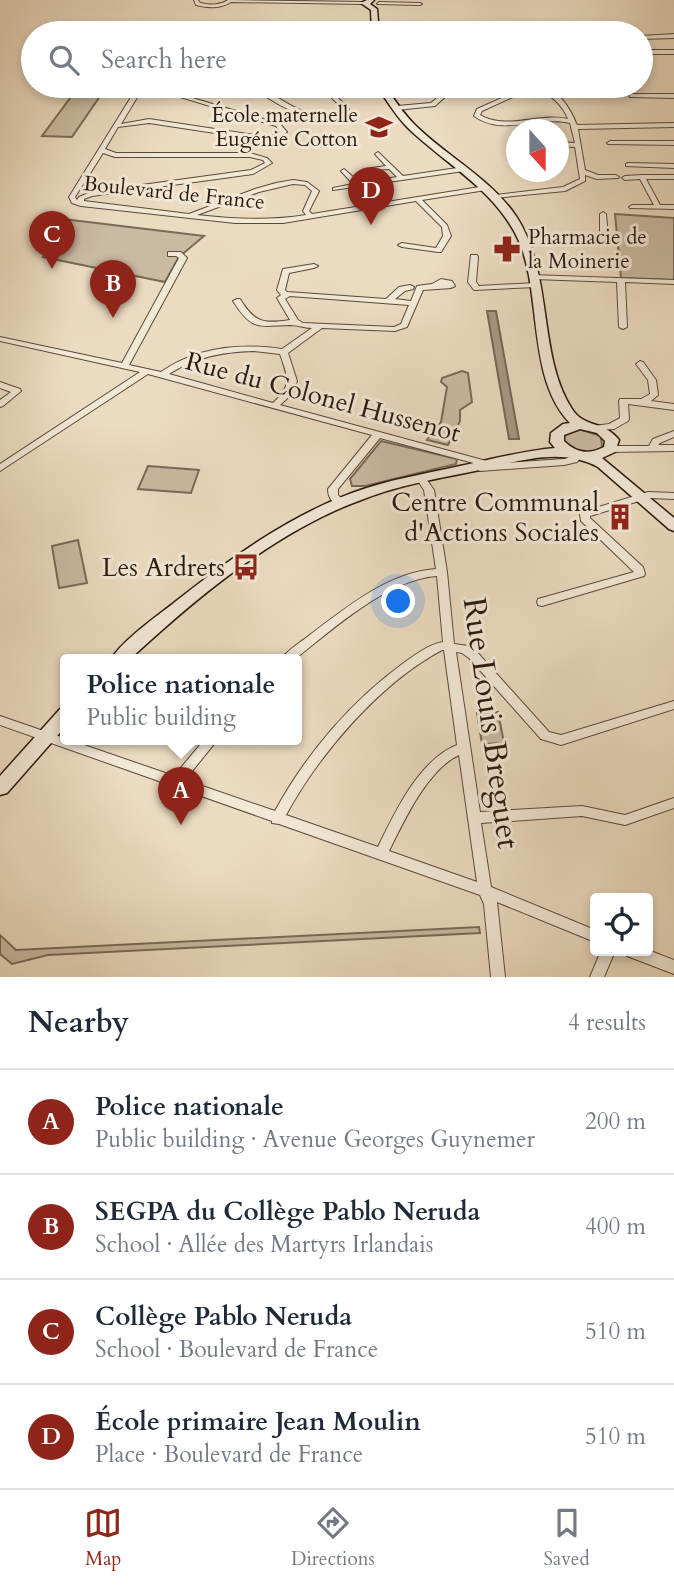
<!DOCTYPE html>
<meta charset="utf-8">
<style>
body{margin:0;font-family:Cardo,serif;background:#f2f2f3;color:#1f2937}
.controls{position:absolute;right:21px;bottom:21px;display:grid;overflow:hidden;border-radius:7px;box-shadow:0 4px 10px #0003}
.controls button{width:63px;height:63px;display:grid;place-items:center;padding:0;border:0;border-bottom:2px solid #e0e1e3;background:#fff;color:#1f2937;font:35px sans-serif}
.compass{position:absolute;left:506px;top:119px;width:63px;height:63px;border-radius:50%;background:#fff;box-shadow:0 4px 10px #0003;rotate:159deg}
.you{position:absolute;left:399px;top:602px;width:24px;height:24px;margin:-18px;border:5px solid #fff;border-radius:50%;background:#1a73e8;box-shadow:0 0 0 10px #1a73e833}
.badge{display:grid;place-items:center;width:46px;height:46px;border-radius:50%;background:#8f2418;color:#fff;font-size:23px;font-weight:700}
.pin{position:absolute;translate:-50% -58px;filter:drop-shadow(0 2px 4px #0008)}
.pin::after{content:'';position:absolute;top:37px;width:24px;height:21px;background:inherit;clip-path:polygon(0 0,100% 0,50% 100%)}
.popup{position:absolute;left:60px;top:654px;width:242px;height:91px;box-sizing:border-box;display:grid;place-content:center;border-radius:7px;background:#fff;filter:drop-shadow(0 2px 5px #0005);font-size:23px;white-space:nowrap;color:#747a83}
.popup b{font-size:26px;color:#1f2937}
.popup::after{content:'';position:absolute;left:50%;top:100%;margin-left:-14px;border:14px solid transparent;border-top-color:#fff}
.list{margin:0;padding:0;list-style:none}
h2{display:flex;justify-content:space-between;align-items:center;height:91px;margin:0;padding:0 28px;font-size:30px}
h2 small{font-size:23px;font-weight:400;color:#747a83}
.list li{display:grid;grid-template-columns:46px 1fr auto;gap:21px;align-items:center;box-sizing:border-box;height:105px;padding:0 28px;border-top:2px solid #e0e1e3}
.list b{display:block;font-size:26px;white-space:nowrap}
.list p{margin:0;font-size:23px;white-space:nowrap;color:#747a83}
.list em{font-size:23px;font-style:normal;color:#747a83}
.icon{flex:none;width:38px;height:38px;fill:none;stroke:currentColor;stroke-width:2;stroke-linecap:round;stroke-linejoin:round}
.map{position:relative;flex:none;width:674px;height:977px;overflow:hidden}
.search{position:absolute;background:#fff;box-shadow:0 4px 10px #0003;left:21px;right:21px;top:21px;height:77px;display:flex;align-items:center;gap:18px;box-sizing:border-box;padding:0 24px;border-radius:38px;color:#747a83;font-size:26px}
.sheet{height:511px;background:#fff}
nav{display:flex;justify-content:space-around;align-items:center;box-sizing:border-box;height:98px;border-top:2px solid #e0e1e3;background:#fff;font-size:19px;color:#747a83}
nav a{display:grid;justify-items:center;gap:4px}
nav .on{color:#8f2418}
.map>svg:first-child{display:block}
.green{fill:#cabaa2;stroke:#7a6a59;stroke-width:2}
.water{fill:#aa9984;stroke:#776656;stroke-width:2}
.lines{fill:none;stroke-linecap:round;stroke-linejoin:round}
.street-casing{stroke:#5b4a3c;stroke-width:2}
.secondary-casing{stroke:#2b1a10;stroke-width:3}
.street{fill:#f2e8d6;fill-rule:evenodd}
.secondary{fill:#f2e8d6;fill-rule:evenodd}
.labels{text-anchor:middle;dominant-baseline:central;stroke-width:6;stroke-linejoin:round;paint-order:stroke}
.far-poi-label{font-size:21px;fill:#2b1a10;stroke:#f2e8d6;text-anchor:end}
.far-street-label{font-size:21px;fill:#2b1a10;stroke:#f2e8d6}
.street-label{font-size:26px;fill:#2b1a10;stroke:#f2e8d6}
.poi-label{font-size:26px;fill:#2b1a10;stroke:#f2e8d6;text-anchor:end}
.near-street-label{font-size:32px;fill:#2b1a10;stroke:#f2e8d6}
</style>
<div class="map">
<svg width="674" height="977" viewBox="0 0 674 977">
<rect width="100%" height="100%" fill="#ebdbc0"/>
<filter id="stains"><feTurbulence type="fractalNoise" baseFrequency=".00286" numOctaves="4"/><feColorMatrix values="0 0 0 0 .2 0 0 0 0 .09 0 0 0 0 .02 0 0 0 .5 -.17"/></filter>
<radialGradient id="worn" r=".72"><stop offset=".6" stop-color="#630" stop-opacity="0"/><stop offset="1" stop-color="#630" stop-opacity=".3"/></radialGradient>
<g class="green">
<polygon points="79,86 107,86 72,137 42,136"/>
<polygon points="615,214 674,218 674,280 621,278"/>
<polygon points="63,219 204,236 179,257 165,282 43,257 46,251 43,243 53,236"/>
<polygon points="462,371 468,373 472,402 460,410 460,421 448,445 427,440 441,422 447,387 441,382 442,378"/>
<path d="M579,429l22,7 1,11c-14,9 -27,5 -39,-5l1,-8z"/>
<polygon points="381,441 457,459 456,464 365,486 352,486 350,479"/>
<polygon points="148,466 199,470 191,493 138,489"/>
<polygon points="78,540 87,583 59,588 52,546"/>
<polygon points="498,712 504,743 482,744 477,713"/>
<polygon points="479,927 480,933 48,955 12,964 0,954 0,935 16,950"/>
</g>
<polygon class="water" points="487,311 496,311 519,439 509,439"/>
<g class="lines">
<g class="street-casing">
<g id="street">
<path d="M194,0h4l2,3c10,2 19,3 28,-3l136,2 2,1 -2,1 -133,-2c-11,7 -22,6 -35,3z"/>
<polygon points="379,2 420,3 422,4 420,5 377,4"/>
<polygon points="674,34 674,38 641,39 641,36"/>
<rect x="641" y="50" width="33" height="4"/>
<path d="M138,86h6l-23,38 28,-5 112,17 14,-1 5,-3 -4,-6 -132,-40h8l128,38 7,8 -9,6 -17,2 -112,-17 -31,4 -13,22 11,4h134l17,5 5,5 -19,11 -161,22 -8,3v2l105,13 66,-25 21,-6 17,-3 14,2 12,9 -10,20 3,3 174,-28 3,2 -3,2 -64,10 25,25 4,11 -10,16h-3l-36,-5 -4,-2 4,-2 34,5 7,-12 -1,-9 -26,-26 -133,22h-48l-154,-17 -9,-3 -3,-6zM103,153l12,4h135l13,3 2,3 -14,7 -160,22 -12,5 -2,3 -2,-3zM293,184l12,1 7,6 -9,20 3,4c-37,6 -72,4 -109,0l62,-23z"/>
<path d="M250,86c10,0 17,6 25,10 21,13 43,26 68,19l1,-5 -24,-24h6l23,23v7c-31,15 -73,-12 -99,-30z"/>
<polygon points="451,86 457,86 435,106 397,110 394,108 397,106 431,103"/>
<path d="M523,86h6l-3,5 -44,20 -2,4c28,16 59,-3 88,4 -6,-16 -18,-23 -31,-33 20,-1 34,24 40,39l97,-2v4l-96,2 7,41 13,5h18l3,2 -1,1 -21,1 -12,-4v6l-20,10 -71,7 -1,-1 3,-2 67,-8 17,-8 -5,-32 -17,-1v-4l17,1 -5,-20c-32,-8 -67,14 -96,-7l3,-7 45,-20z"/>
<polygon points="632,94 674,94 674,98 630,97 629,96"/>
<polygon points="610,141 674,141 674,145 608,144 607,143"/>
<polygon points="378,152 403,176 464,167 467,169 464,171 333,190 333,188 353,184 341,171 344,169 360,183 397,177 389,169 372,170 372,168 386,166 375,154"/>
<polygon points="628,163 674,164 674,168 626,166 626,164"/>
<polygon points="642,175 674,175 674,179 646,179 660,205 674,205 674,209 630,208 629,207 632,205 654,205 640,179 625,180 622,178 625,176"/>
<polygon points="603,212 606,214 608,235 601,242 525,244 521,242 525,240 596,238 600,234 600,214"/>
<path d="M168,252h13l6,6 -58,107 32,7c36,-25 79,-29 121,-23l30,-21c-7,0 -15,-3 -22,-3 -32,1 -38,6 -57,-24l4,-2h3c15,24 23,25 50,21l-13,-22 4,-3 -4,-5 6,-21 31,-5 4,2 -4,2 -25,5 -4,17 2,2 99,7 13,-12 11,-2 4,2 -1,2 -8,2 -10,8 16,2 6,-15 15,-2 9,-5 11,2 3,5 -4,2 -28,2 -16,37 -12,4 -73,-3 -34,25 9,28 -6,14 -11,10 210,57 1,2 73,-5c9,-2 8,-5 14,-7l5,3 -6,7 -13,3 -84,6 -5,-3 6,-3 -101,-27 -42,51v6l8,8 -5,3c-9,-2 -13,-9 -13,-17l44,-54 -224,-61 -148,97v-7l140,-92 -140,-31v-4l122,26 57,-105 -3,-2h-8zM290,296l119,9 -8,19 -7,3 -91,-4 -5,-3 -13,-21zM253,351l27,3c8,24 13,30 -7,49l-104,-29c26,-17 54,-22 84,-23z"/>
<polygon points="471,255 477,255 478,257 476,282 479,286 536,283 540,285 536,287 474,290 468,282"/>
<polygon points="531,275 674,280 674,284 625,282 627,327 623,329 619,327 617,282 534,279 530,277"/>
<polygon points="640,361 643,362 656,380 658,395 651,401 674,404 674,410 628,404 629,419 628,421 614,429 594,430 592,428 594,426 609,424 620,418 619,401 620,399 641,399 650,394 648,380 636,364"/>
<polygon points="0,382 20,389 21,391 3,406 0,407 0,400 11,392 0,388"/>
<polygon points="674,431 674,437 660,443 658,445 674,445 674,451 610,452 605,449 610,446 649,446 653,439"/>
<path d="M421,475l3,1 10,14 13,82 7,72 15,2 8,6 72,80 12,3 113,-34v8l-113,36 -20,-6 -72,-81 -7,-5 -6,-1 24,160 102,-6 43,9 49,-17v10l-49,17 -43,-9 -101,7 10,64 104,43v12l-98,-40 8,75h-14l-7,-73 -4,-9 -201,-71 -7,-1v-2l-272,-96v-9l174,60 31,-37h13l-33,41 90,31c31,-57 77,-111 130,-149 11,-8 25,-18 38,-20l-6,-66c-49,3 -104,53 -142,83h-14c8,-10 20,-17 30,-25 36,-27 78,-62 125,-65l-12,-79 -8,-12zM442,650h2l13,95c-38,15 -62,67 -79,102l-92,-32c33,-61 94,-132 156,-165zM459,755l18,127 -88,-31c15,-30 38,-81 70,-96z"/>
<polygon points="648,492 674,493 674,499 649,498 590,516 590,518 643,567 645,574 644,576 542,606 538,605 537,602 538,599 634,572 581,521 580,514 582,512"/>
<polygon points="648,950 674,960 674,974 627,956 625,951"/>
<polygon points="601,951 615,951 604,977 590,977"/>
</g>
</g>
<g class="secondary-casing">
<g id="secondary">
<polygon points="367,0 374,0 370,4 377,9 379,33 372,33 371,10 361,3"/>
<path d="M377,86h8c9,13 17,26 29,38 32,32 76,54 102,92 38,58 21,139 56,193 13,20 30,10 47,31l-4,12 -13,6 72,60v13l-5,-2 -71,-62c-37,-20 -79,-6 -118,3 -40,8 -81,15 -119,30 -85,31 -165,98 -231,159h-19c13,-20 45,-42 64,-57 53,-42 112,-85 177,-109 35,-13 72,-19 108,-27 32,-7 63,-15 95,-18l-5,-6 1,-9 12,-9 7,-1c-44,-46 -27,-129 -52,-184 -23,-49 -71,-74 -109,-110 -13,-13 -22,-28 -32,-43zM580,429l17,4 8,8 -1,6c-15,8 -28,6 -40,-6v-6z"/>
<polygon points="66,708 66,726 7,793 0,795 0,776 60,709"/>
</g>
</g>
<use href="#street" class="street"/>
<use href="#secondary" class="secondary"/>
</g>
<defs>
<g id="school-bare" transform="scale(2.1)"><path d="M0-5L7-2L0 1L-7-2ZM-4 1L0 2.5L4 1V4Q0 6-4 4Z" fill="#8f2418" stroke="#f2e8d6" stroke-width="2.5" paint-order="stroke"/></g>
<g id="pharmacy-bare" transform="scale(2.1)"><path d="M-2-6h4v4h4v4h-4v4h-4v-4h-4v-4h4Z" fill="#8f2418" stroke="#f2e8d6" stroke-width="2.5" paint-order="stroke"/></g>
<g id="building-bare" transform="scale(2.1)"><path d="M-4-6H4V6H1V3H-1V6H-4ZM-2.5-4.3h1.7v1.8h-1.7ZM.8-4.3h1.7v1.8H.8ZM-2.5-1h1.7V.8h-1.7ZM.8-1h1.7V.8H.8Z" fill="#8f2418" stroke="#f2e8d6" stroke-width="2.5" paint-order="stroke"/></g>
<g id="bus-bare" transform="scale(2.1)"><path d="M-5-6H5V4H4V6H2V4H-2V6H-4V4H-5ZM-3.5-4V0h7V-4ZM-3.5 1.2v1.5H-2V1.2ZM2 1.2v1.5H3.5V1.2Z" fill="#8f2418" stroke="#f2e8d6" stroke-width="2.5" paint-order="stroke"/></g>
</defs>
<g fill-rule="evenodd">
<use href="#school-bare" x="379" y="127"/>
<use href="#pharmacy-bare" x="507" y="249"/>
<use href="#building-bare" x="620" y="517"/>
<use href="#bus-bare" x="246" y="567"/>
</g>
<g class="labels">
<g class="far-poi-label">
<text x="358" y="115">École maternelle<tspan x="358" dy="24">Eugénie Cotton</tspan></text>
<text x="528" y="237" text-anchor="start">Pharmacie de<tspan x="528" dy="24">la Moinerie</tspan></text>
</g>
<g class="far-street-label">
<text transform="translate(174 193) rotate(6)">Boulevard de France</text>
</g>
<g class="street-label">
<text transform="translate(323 397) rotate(15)">Rue du Colonel Hussenot</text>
</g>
<g class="poi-label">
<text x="599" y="502">Centre Communal<tspan x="599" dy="30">d'Actions Sociales</tspan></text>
<text x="225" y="567">Les Ardrets</text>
</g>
<g class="near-street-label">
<text transform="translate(491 723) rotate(82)">Rue Louis Breguet</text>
</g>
</g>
<rect width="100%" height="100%" filter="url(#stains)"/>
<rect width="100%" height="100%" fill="url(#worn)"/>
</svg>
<div class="controls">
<button><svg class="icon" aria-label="locate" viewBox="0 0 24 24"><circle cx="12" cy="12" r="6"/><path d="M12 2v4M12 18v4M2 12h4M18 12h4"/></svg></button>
</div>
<svg class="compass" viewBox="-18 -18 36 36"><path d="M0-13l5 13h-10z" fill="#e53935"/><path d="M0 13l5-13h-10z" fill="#747a83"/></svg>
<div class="you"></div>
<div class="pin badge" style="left:181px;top:825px">A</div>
<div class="popup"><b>Police nationale</b>Public building</div>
<div class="pin badge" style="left:113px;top:318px">B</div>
<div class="pin badge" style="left:52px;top:269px">C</div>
<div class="pin badge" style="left:371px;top:225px">D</div>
<div class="search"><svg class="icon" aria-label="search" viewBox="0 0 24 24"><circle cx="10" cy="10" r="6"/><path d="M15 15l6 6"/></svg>Search here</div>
</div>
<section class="sheet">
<h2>Nearby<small>4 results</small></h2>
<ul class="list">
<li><span class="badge">A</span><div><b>Police nationale</b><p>Public building · Avenue Georges Guynemer</p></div><em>200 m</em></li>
<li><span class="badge">B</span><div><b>SEGPA du Collège Pablo Neruda</b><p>School · Allée des Martyrs Irlandais</p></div><em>400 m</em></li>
<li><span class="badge">C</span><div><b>Collège Pablo Neruda</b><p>School · Boulevard de France</p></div><em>510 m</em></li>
<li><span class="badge">D</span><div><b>École primaire Jean Moulin</b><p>Place · Boulevard de France</p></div><em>510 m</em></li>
</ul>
</section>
<nav>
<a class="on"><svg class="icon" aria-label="map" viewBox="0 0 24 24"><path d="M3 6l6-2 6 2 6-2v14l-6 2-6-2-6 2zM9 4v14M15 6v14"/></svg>Map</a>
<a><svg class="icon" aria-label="directions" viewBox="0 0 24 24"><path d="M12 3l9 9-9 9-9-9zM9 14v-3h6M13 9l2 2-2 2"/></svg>Directions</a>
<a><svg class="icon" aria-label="saved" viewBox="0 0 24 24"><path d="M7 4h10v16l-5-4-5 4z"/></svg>Saved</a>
</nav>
